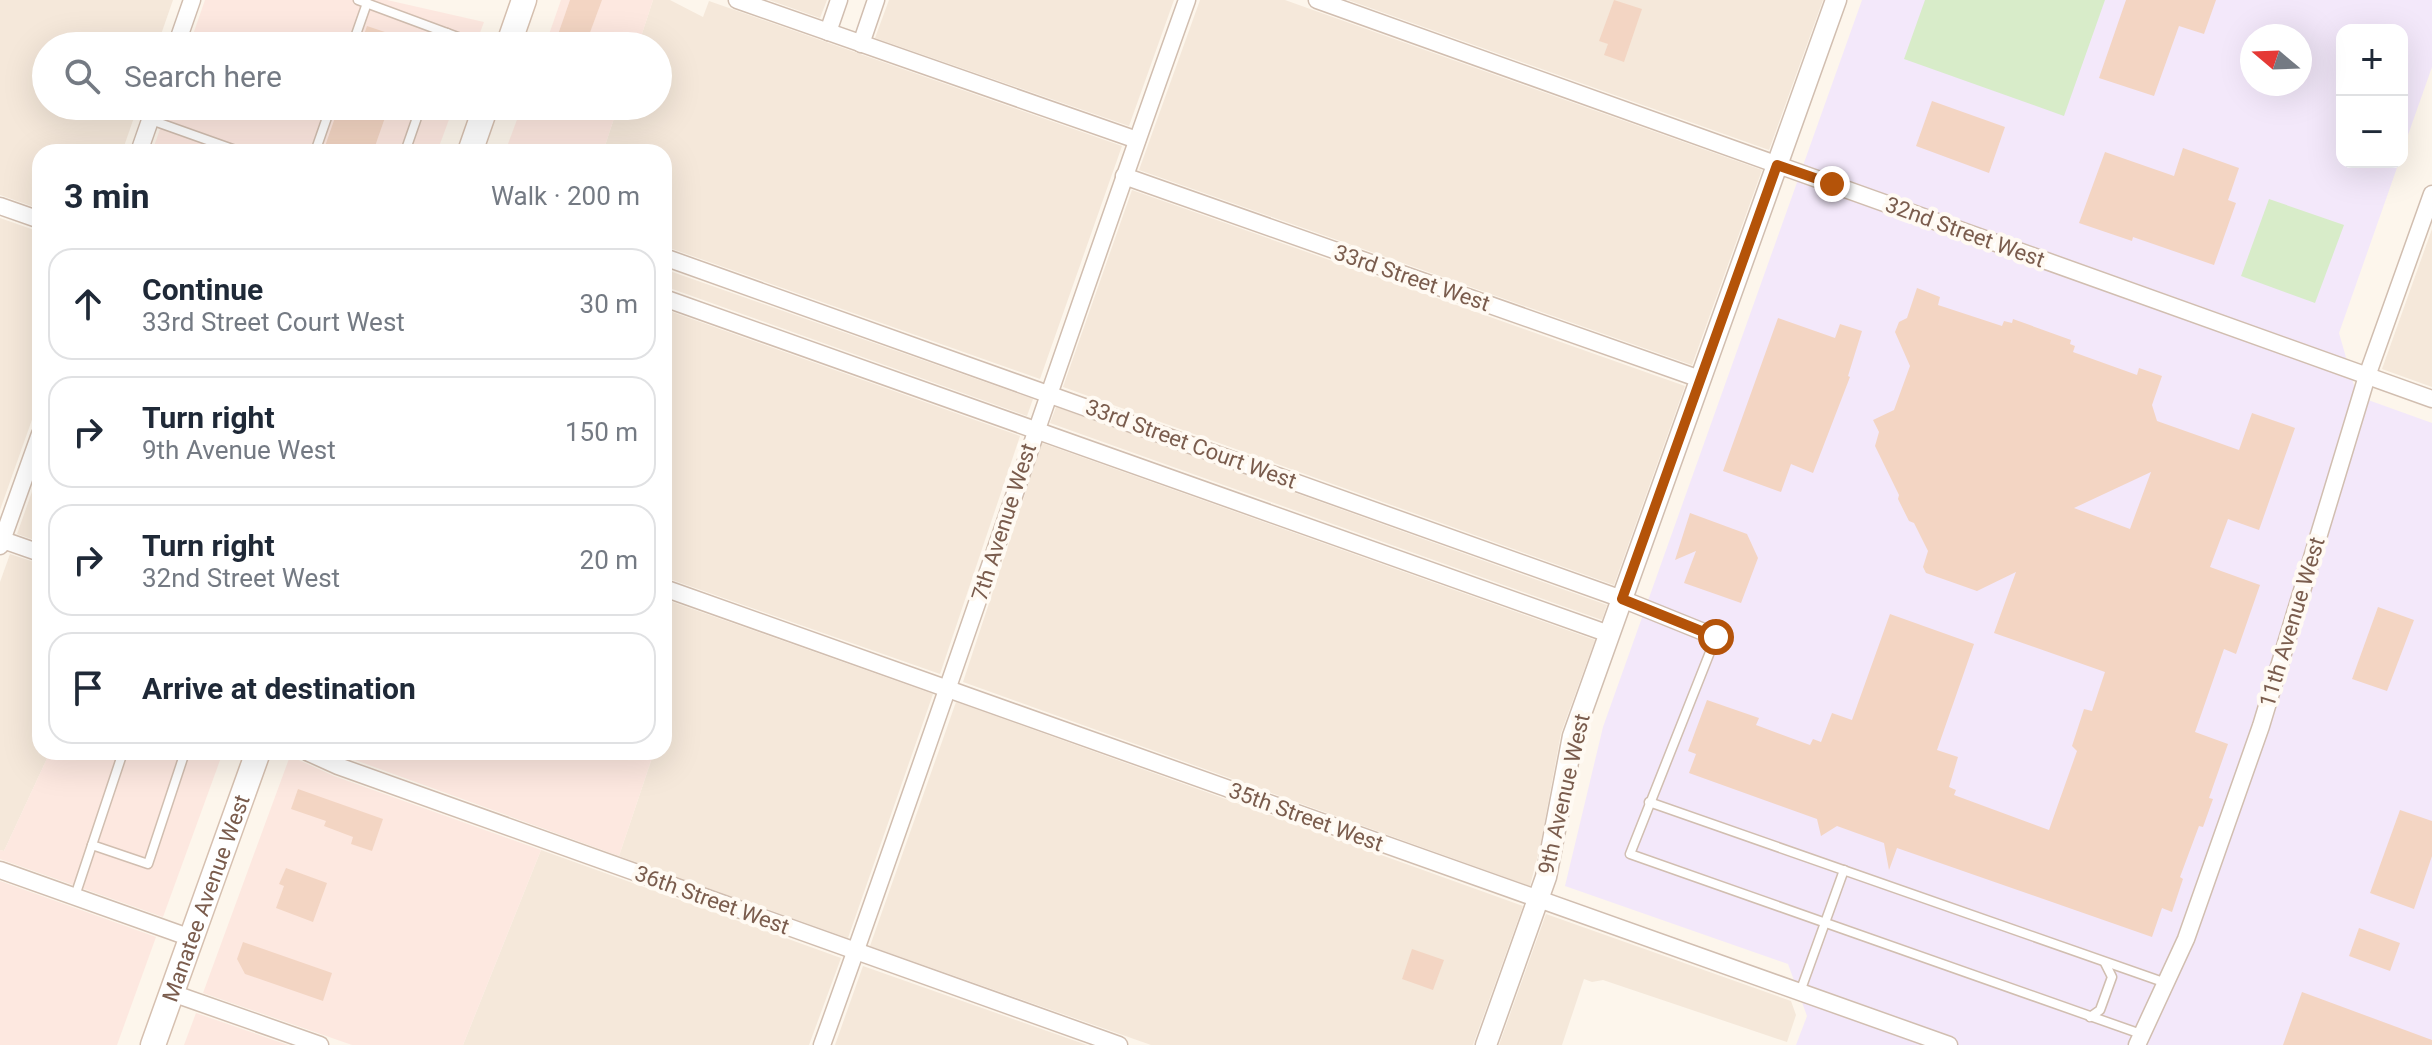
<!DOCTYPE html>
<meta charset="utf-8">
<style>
body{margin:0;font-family:Roboto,sans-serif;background:#f2f2f3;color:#1f2937}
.controls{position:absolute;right:24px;top:24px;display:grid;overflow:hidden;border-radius:16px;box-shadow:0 8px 32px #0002}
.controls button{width:72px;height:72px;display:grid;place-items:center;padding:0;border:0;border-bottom:2px solid #e0e1e3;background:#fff;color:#1f2937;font:40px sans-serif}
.compass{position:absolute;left:2240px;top:24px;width:72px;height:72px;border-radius:50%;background:#fff;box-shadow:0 8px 32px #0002;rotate:289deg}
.stop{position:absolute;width:24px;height:24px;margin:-18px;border:6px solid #b45309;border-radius:50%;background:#fff}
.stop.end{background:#b45309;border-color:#fff;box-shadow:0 2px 8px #0008}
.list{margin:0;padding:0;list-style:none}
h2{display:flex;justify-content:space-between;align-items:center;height:104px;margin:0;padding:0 32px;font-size:34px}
h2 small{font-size:26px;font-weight:400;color:#747a83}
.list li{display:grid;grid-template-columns:52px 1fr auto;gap:24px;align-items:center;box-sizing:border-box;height:112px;margin:0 16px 16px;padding:0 16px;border:2px solid #e0e1e3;border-radius:24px}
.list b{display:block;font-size:30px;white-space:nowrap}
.list p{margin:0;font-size:26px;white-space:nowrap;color:#747a83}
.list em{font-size:26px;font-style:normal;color:#747a83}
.icon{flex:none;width:44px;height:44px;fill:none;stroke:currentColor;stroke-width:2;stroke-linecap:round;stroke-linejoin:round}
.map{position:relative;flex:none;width:2432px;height:1045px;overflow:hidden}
.search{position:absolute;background:#fff;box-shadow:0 8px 32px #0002;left:32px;top:32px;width:640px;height:88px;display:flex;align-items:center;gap:20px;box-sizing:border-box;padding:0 28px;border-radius:44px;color:#747a83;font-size:30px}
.panel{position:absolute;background:#fff;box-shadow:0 8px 32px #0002;left:32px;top:144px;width:640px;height:616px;border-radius:24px}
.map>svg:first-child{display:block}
.residential{fill:#f5e8da}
.commercial{fill:#fde8e0}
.education{fill:#f3e8fa;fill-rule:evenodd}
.green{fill:#d8ecc9}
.building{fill:#f3d5c3;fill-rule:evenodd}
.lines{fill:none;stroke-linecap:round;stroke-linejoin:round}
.service-casing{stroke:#d1beb0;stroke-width:11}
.minor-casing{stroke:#d1beb0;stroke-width:19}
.tertiary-casing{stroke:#d1beb0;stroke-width:23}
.secondary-casing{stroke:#d6c0b0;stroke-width:27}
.service{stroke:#fff;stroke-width:8}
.minor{stroke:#fff;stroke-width:16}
.tertiary{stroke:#fff;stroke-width:20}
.secondary{stroke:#fff;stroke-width:24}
.route{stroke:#b45309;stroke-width:10}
.labels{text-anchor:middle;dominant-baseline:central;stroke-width:8;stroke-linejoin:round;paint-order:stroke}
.street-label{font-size:22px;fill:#7a5c4d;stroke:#fffaf3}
</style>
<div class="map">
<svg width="2432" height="1045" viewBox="0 0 2432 1045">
<rect width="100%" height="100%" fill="#fdf6ec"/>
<g class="residential">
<polygon points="0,0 173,0 157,46 46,46 46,106 138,106 122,152 40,152 40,209 0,195"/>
<polygon points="653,0 670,0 703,17 709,1 1122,146 1040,379 664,246 664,152 603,152 618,106 658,106 658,46 638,46"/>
<polygon points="769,0 827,0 820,18"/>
<polygon points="889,0 1174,0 1129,126 875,38"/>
<polygon points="1200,0 1285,0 1762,170 1692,365 1139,170"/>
<polygon points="1348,0 1823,0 1769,150"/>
<polygon points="1132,190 1685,386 1614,585 1063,387"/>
<polygon points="0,218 40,232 40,397 0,510"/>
<polygon points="2432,229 2432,387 2382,369"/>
<polygon points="664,269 1033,399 1027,416 664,286"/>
<polygon points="664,309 1020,436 940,674 664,577"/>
<polygon points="1056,407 1607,605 1602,620 1050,423"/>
<polygon points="1042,443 1595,640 1561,733 1540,847 1530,886 963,682"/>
<polygon points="40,469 40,542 17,534"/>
<polygon points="10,554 40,564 40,752 50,752 4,851 0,850 0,582"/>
<polygon points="664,599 933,694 848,938 619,856 654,752 664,752"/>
<polygon points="956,702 1523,906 1473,1045 1151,1045 870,946"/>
<polygon points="541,850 841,958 809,1045 463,1045"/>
<polygon points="1546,914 1791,1001 1796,1015 1787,1042 1603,980 1592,982 1584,979 1562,1045 1499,1045"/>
<polygon points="863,966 1087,1045 835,1045"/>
</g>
<g class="commercial">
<polygon points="205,0 387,0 484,22 475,46 189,46"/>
<polygon points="561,0 653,0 638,46 545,46"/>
<polygon points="168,106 454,106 437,152 152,152"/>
<polygon points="522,106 618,106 603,152 505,152"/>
<polygon points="50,752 223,752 163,917 0,859 0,850 4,851"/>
<polygon points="333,752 654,752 619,856"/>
<polygon points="290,756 334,776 541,850 463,1045 352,1045 203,993"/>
<polygon points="0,881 156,937 117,1045 0,1045"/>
<polygon points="196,1013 288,1045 184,1045"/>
</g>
<path class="education" d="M1862,0h570v67l-30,85v-122h-60v132h57l-60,171 18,63 75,27v622h-636l11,-29 -19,-52 -223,-78 38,-159zM2252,36h48v48h-48z"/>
<g class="green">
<polygon points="1925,0 2105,0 2064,116 1904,59"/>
<polygon points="2269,199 2344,225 2315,303 2241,276"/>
</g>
<g class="building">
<polygon points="570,0 602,0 585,46 554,46"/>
<polygon points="1614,0 1642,9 1624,62 1604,55 1608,44 1599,41"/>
<polygon points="2126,0 2216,0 2204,34 2179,26 2154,96 2099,78"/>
<polygon points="367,26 418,43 417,46 360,46"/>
<polygon points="1932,101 2005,127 1989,173 1916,146"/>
<polygon points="339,106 389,106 373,152 323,152"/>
<polygon points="2183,148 2239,168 2228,200 2236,203 2214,265 2133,237 2132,241 2079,223 2105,152 2174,176"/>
<path d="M1917,288l23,9 -2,8 64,21 2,-5 8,2 1,-4 58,21 -1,4 5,2 -2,6 64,23 2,-7 23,8 -10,29 5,16 82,29 13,-37 43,15 -36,102 -31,-11 -18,48 50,18 -24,69 -12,-5 -29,83 33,12 -19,54 4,1 -10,28 -4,-1 -19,51 3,2 -11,33 -10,-4 -10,29 -255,-89 -8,22 -5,-27 -47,-17 -16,10 -4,-17 -128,-46 7,-19 -8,-3 19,-51 52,18 -3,7 54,20 3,-6 8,3 11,-29 20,7 38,-106 84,30 -37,106 21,7 -9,30 7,3 -2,5 95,35 28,-79 -5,-5 12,-37 8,2 13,-39 -111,-39 22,-61 -39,19 -51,-18 -3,-6 5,-16 -14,-28 -5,-2 -11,-22 1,-4 -24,-49 4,-14 -6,-12 21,-10 16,-44 -15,-34 4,-10 8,-4zM2151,472l-21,57 -56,-21z"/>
<polygon points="1778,318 1835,338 1840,324 1862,331 1848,376 1850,377 1813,473 1791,464 1781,492 1723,471"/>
<polygon points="1690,513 1747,534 1758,558 1741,603 1684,583 1696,551 1675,560"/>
<polygon points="2378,607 2414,620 2387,691 2352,679"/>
<polygon points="298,789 383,819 372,851 351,844 353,837 324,826 326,821 291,809"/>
<polygon points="2400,810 2432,821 2432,856 2414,909 2370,893"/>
<polygon points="286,868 327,883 313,922 276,908 284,886 279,884"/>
<polygon points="2359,928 2400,943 2390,971 2349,956"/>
<polygon points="243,942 332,973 323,1001 245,974 237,959"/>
<polygon points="1412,949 1444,960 1433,990 1402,979"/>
<polygon points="2302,992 2432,1040 2432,1045 2283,1045"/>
</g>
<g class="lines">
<g class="service-casing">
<g id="service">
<polyline points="358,0 482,46"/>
<polyline points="352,46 367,3"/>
<polyline points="442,46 447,33"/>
<polyline points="151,120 241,152"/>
<polyline points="315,152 331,106"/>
<polyline points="405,152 421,106"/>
<polyline points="38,612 40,613"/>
<polyline points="1716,637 1630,854 2141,1034"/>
<polyline points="1649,802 2166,983"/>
<polyline points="92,845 148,864 185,752"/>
<polyline points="75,896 123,752"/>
<polyline points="1800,992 1844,870"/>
<polyline points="2090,1017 2100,1010 2112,977 2105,963"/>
</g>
</g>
<g class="minor-casing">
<g id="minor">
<polyline points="737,0 1137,140"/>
<polyline points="1317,0 2432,399"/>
<polyline points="828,32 839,0"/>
<polyline points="861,44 876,0"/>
<polyline points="176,46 192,0"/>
<polyline points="139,152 155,106"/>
<polyline points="1124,176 1700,379"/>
<polyline points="0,206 40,220"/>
<polyline points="664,257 1622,599 1716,637"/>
<polyline points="664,298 1609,634"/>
<polyline points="0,539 40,553"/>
<polyline points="0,546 40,434"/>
<polyline points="664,588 1949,1045"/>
<polyline points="307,752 338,766 1119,1045"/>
<polyline points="0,870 191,938"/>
<polyline points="172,993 320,1045"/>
<path d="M822,1045c125,-347 241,-698 365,-1045"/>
<polyline points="2137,1045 2186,939 2261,726 2367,376 2432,194"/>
</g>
</g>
<g class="tertiary-casing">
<polyline id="tertiary" points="1486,1045 1546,877 1573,736 1836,0"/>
</g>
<g class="secondary-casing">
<g id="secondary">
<polyline points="508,46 524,0"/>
<polyline points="470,152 486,106"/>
<path id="s1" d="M153,1045l105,-293"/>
</g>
</g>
<use href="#service" class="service"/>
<use href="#minor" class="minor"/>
<use href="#tertiary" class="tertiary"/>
<use href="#secondary" class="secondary"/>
</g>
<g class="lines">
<polyline class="route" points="1716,637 1622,599 1777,165 1832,184"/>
</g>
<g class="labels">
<g class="street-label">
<text transform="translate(1965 232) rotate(20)">32nd Street West</text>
<text transform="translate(1412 278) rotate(19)">33rd Street West</text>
<text transform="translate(1191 444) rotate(20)">33rd Street Court West</text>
<text transform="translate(1004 522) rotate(-72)">7th Avenue West</text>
<text transform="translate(2292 622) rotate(-73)">11th Avenue West</text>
<text transform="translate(1564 794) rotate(-77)">9th Avenue West</text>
<text transform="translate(1306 817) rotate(20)">35th Street West</text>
<text stroke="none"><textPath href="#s1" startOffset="156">Manatee Avenue West</textPath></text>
<text transform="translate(712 900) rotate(20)">36th Street West</text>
</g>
</g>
</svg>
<div class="controls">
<button>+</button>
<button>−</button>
</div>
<svg class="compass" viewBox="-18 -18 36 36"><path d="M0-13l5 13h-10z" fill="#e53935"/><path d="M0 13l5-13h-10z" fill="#747a83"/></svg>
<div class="stop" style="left:1716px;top:637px"></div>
<div class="stop end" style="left:1832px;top:184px"></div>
<div class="search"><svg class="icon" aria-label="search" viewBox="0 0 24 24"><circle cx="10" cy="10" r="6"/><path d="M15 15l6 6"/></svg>Search here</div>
<section class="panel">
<h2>3 min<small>Walk · 200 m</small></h2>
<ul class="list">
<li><svg class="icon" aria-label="ahead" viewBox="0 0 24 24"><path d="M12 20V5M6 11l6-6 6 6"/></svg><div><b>Continue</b><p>33rd Street Court West</p></div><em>30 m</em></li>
<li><svg class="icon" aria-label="right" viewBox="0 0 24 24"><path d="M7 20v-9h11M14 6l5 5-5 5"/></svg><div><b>Turn right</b><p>9th Avenue West</p></div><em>150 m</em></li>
<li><svg class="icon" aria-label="right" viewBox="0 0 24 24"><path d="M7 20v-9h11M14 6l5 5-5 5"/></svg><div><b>Turn right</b><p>32nd Street West</p></div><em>20 m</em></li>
<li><svg class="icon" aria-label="arrive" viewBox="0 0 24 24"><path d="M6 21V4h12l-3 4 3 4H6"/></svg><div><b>Arrive at destination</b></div></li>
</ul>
</section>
</div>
